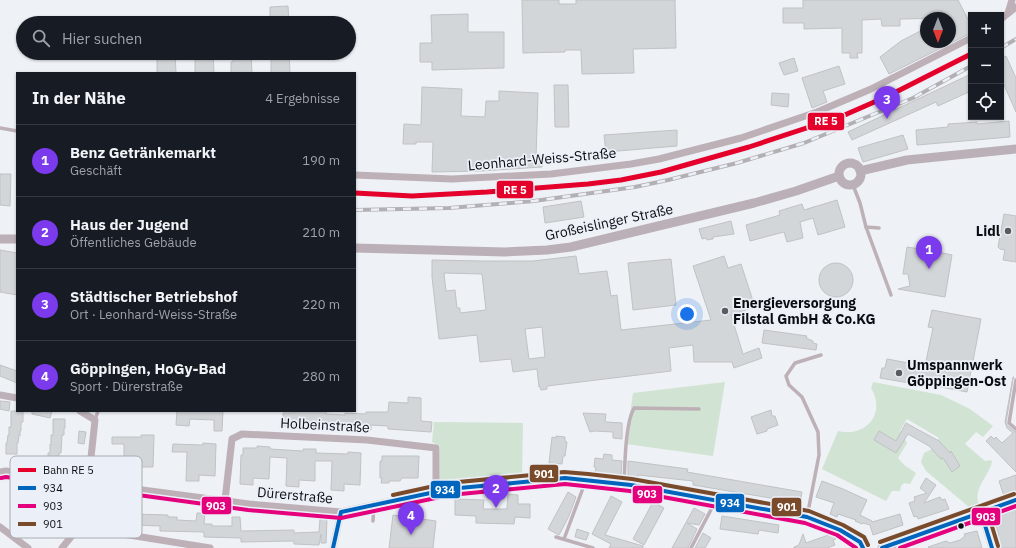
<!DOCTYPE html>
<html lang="de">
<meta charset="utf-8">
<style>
body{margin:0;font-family:"IBM Plex Sans",sans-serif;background:#242831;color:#f1f3f6}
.controls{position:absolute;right:12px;top:12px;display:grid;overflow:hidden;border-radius:0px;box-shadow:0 1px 3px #0004}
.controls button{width:36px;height:36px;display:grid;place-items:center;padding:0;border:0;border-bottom:1px solid #363941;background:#171b24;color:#f1f3f6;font:20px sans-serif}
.compass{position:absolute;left:920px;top:12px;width:36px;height:36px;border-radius:50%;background:#171b24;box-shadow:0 1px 3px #0004;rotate:180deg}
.you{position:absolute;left:687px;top:314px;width:14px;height:14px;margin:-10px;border:3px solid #fff;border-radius:50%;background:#1a73e8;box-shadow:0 0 0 6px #1a73e833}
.badge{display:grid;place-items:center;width:26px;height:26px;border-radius:50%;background:#7c3aed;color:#fff;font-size:13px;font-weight:700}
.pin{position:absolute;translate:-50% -33px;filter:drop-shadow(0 1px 2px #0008)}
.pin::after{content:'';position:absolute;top:21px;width:14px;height:12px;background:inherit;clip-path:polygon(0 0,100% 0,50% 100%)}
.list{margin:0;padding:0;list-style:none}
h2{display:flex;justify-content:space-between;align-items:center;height:52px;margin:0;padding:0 16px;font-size:17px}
h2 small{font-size:13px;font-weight:400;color:#9ea1a6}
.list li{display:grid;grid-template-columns:26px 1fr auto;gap:12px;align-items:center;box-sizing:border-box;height:72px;padding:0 16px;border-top:1px solid #363941}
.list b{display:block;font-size:15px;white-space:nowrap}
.list p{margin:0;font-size:13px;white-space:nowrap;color:#9ea1a6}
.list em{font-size:13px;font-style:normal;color:#9ea1a6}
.icon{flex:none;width:22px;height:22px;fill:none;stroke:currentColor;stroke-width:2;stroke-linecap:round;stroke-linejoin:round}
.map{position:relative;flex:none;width:1016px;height:548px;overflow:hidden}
.search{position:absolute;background:#171b24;box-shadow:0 1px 3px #0004;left:16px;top:16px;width:340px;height:44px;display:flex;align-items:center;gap:10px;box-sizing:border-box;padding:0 14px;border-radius:22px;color:#9ea1a6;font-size:15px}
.panel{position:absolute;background:#171b24;box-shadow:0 1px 3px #0004;left:16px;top:72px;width:340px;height:340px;border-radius:0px}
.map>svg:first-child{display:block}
.green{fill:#d1e3d2}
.building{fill:#d3d6d8;stroke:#c0c2c5;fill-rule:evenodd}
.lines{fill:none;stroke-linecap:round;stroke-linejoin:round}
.service{stroke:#bdb1b7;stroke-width:3.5}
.minor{stroke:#bdb1b7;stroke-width:7}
.secondary{stroke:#bbb0b7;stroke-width:9}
.rail-casing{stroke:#b3b0b4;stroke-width:4}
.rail{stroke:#ebf0f8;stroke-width:2.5;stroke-dasharray:8;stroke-linecap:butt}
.bus-1-casing{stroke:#ebf0f8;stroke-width:7}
.bus-2-casing{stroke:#ebf0f8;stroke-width:7}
.bus-3-casing{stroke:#ebf0f8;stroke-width:7}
.bus-1{stroke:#0065bd;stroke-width:4}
.bus-2{stroke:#e5007d;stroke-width:4}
.bus-3{stroke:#7a4b2a;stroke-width:4}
.rail-1-casing{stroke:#ebf0f8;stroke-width:8}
.rail-1{stroke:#e4002b;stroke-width:5}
.poi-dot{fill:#5a5c60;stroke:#ebf0f8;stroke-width:1.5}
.bus-dot{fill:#0b0c0f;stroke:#ebf0f8;stroke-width:1.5}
.labels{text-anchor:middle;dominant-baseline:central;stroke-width:3.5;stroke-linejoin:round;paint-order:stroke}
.street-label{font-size:14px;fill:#0b0c0f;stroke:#ebf0f8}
.poi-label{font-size:14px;font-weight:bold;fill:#0b0c0f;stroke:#ebf0f8;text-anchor:start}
.key{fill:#ebf0f8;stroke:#a8acb2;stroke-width:1}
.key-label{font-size:11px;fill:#0b0c0f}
.line-badge{stroke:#ebf0f8;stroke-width:1.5}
.badge-label{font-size:11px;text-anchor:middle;font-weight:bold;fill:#fff}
</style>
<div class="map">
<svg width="1016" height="548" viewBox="0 0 1016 548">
<rect width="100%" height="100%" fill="#eef1f5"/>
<g class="green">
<polygon points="725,382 713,456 626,444 633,393"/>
<path d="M873,382l68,13 29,14 23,17 -10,11 -7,-5 -11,12 20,17 6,-1 1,2c-4,16 -19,25 -13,43l-10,2 -43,-36 -5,-9 3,-9 8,-4 7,-11 -32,-19 -7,12 7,12 -9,15 6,7 12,8 -6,11 -6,-1 -3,3 -1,5h-8l-6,10 -64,-32 16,-38c27,7 49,-17 33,-43z"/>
<polygon points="434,422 523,423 522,478 448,484 439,487 440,446 432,442"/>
</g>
<g class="building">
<polygon points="522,0 559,0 559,4 576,4 576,0 675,0 676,48 633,49 634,73 582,74 581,50 565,50 565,52 523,53"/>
<polygon points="803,0 958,0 971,25 971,33 889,74 880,57 901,41 926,28 926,42 950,42 950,18 900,19 900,26 882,26 881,19 862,20 862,53 857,53 858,58 850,58 850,53 842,53 842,28 804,29 804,23 783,23 783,8 803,8"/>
<polygon points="288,6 289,23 270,23 270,7"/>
<polygon points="468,14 468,32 504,32 504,68 432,70 432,62 420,62 420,43 432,43 431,15"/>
<polygon points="157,53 175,53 176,73 157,73"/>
<polygon points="195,53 213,53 214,73 195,73"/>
<polygon points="233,53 251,53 252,73 231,73 231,62 233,62"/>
<polygon points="271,53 289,53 290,73 271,73"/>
<polygon points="1006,56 1016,78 1016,112 1001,78 1001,59"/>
<polygon points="794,58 798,71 784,75 779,63"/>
<polygon points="839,66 845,84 823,91 827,102 812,108 802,78"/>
<polygon points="971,74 971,91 938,106 936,102 852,140 848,132"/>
<polygon points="554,85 568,85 569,127 555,127"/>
<polygon points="422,87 462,89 461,116 485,117 486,101 499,101 499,91 538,93 536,159 543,159 542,167 481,171 432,172 433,142 416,142 416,144 403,144 404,124 421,125"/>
<polygon points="772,93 789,94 788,107 771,105"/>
<polygon points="1009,121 1010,137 917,145 916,130 948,127 948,124 977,122 977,124"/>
<polygon points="677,130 677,146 606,152 604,135"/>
<polygon points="903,135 908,149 863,162 858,148"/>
<polygon points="0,174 11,174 10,206 0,205"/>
<polygon points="837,200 845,227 818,235 813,218 800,222 803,238 787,242 784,232 750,241 746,225 780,215 779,211 802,204 804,210"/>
<polygon points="581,201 584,217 545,223 543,207"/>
<polygon points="1004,214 1016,216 1016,262 1003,260 1005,250 1000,249 998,247"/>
<polygon points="731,221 734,234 713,237 713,239 707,240 706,238 702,239 699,229"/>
<polygon points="927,245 939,247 938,252 952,255 945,297 898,289 910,286 908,274 903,274 907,247 926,250"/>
<polygon points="0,250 17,253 17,295 0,292"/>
<path d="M576,256l3,18 28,-3 4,25 6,-1 4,35 90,-10 -18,-54 31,-10 4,12 13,-4 14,43 -24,8 12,39 16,-6 3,10 -28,10 -2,-6h-38l-1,-17 -24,3 2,23 -124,15v3l-6,1 -1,-3h-1l-2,-18 -24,3 -2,-13 -31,3 -3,-27 -38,4 -7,-62v-17l50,1h51zM444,273l38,1 4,36 -26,3v-5h-3l-2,-18 -9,1zM542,327l3,30 -16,2 -4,-30z"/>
<polygon points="671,259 676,305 633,310 628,263"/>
<circle cx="836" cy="280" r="17"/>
<polygon points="932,310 981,319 967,392 915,382 915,384 880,378 882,368 885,368 887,359 925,366 933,328 928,327"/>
<polygon points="764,330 807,336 806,338 813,341 813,343 817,344 816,350 762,343"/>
<polygon points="0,365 17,371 17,383 0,376"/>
<polygon points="1013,377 1014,377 1013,379 1006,423 1007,425 1016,432 1016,472 986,441 991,436 994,439 996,437 1002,443 1013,433 1007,428 1005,422"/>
<polygon points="408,397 421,398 421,421 432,422 431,432 388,429 388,426 371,425 371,430 334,427 334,424 321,423 321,427 283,426 283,413 294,413 294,411 326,411 326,414 345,415 345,413 366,414 366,412 388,412 389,402 408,403"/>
<polygon points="0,401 10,402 9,411 0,409"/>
<polygon points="771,410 772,416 775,416 778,425 767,429 767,431 757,434 751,417"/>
<polygon points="11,411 23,411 23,422 21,422 21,431 20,431 20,436 19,435 18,443 17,443 17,454 6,454 6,443 7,443 8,435 9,435 9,427 11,427"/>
<polygon points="32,411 52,411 50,418 32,414"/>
<polygon points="177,411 223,411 222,431 214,431 214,420 190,419 189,426 176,425"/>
<polygon points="583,413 606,414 605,421 607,422 622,423 622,439 613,438 613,432 594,431 590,432"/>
<polygon points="53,419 65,419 65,428 64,428 64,435 62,435 61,453 59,453 59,462 48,462 48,453 50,453 50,444 51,445 51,435 53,435"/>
<polygon points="906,423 939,441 950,453 951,451 960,466 952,472 943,458 941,459 929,446 908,434 896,453 874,440 879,431 896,441"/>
<polygon points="79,431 86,432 84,444 78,443"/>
<polygon points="141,435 154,435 153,467 137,467 137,473 124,473 124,444 112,444 112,437 141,437"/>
<polygon points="556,436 565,437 565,441 567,442 565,456 563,456 562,464 549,463 552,437 556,438"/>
<polygon points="203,443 216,444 215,476 199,475 199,481 186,481 187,452 172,452 173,444 203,445"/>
<polygon points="257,446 270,447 270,449 303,451 303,449 316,449 316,453 348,454 348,452 361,453 360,485 344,484 344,491 331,490 332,461 315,461 315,481 299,480 299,487 286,486 287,458 270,457 269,479 253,478 253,485 240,484 241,455 243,455 243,448 257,448"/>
<polygon points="604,454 612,455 612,460 622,461 621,475 595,472 596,467 594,467 595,458 603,459"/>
<polygon points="382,456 419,456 418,478 402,478 400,481 389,481 389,483 381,483 382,478 380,478 380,461 382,461"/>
<polygon points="628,461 688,469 687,472 802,492 800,503 693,485 693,481 638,475 638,477 629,476 628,475"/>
<polygon points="1016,475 1016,492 1004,496 999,481"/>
<polygon points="926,478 936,485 924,503 940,497 942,500 945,499 949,509 918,519 917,516 914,517 909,503 915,501 914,497 927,493 920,488"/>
<polygon points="822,481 843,489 867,500 860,515 872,521 872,522 900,514 903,525 873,535 870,525 863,523 862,524 855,521 856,520 838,514 837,517 830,514 834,503 816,497"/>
<polygon points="568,492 576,497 569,516 559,535 548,529"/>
<polygon points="508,494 518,495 518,504 530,504 530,518 515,517 514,524 476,523 476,516 455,515 455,499 484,500 483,509 507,509"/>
<polygon points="611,496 622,502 605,535 643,546 643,548 609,548 611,544 592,534"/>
<polygon points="126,502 134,502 134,514 168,515 168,517 177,517 177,520 196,521 197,513 205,513 204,524 212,524 212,526 232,526 232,517 240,517 241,531 294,530 294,533 319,532 320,519 327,519 326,543 321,543 321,534 319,545 294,544 294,541 241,542 241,538 204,537 204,532 160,531 160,526 133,525 133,521 98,520 99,515 91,515 91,506 99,506 99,503 126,505"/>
<polygon points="653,502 664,508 644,545 633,539"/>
<polygon points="694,508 705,514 699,525 687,523 697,529 688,548 672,548"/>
<polygon points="1016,509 1016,548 1000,548 996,536 999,535 993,516"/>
<polygon points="393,515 436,521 433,548 389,548"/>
<polygon points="722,516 779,525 778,533 759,530 758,534 720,529"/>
<polygon points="577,529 589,533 586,540 575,537"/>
<polygon points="977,531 982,548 929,548 928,547 946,541 950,543 960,540 965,536 964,534"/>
<polygon points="703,533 711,538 705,548 695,548"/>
<polygon points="834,533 836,539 833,540 835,545 827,548 794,548 794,547 799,545 803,534 806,543"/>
</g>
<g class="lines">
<g class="service">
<polyline points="0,128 17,131"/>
<polyline points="853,185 860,203 866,227 879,228"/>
<polyline points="866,227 891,295"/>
<polyline points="1016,380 1009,423 1016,429"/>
<polyline points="95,420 98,411"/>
<path d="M624,484c1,-19 1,-60 10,-76l65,1"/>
<polyline points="807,517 819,455 818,432 802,397 789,385 786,376 795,363 821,355"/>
<polyline points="373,521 374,505"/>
<polyline points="556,537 593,548"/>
<polyline points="564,539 586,480"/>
<polyline points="691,548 716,500"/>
</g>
<g class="minor">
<polyline points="1008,13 1012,0"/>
<polyline points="1001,19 1016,7"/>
<polyline points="355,175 452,179 551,174 631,164 659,159 741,138 817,112 871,89 971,38"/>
<polyline points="0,395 17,398"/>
<polyline points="0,472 6,471 89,483 249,504 341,512 449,489 565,478 631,485 807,517 840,530 860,542 863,548"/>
<polyline points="225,500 232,439 242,434 367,440 436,448 436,491"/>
<polyline points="981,512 992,548"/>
<polyline points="0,527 28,548"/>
<polyline points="79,527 210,548"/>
<polyline points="62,548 79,527 85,514 95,420 80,411"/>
<polyline points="333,548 341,512"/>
</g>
<g class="secondary">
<circle cx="850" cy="174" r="11"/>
<polyline points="860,171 907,160 1016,149"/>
<polyline points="0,239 17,239"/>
<polyline points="355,248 505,252 547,250 571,247 754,203 796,191 839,176"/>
<polyline points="882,548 1016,500"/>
</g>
<g class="rail-casing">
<g id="rail">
<polyline points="1001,48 1016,39"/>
<polyline points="355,210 449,208 534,201 635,187 668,180 737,163 804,143 913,98 971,66"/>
</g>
</g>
<use href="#rail" class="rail"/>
<g class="bus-1-casing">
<g id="bus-1">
<polyline points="981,512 992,548"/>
<polyline points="333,548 341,512 449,489 565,478 631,485 807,517 840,530 860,542 863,548"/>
<polyline points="882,548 1016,500"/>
</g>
</g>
<g class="bus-2-casing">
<g id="bus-2">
<polyline points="1,478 6,477 248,510 341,518 450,495 565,484 630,491 805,523 837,535 856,548"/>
<polyline points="900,548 1016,506"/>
</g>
</g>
<g class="bus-3-casing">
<g id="bus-3">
<polyline points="393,495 448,483 564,472 588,474 632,479 809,511 843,525 864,537 868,545"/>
<polyline points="987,510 998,546"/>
<polyline points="880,542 1014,494"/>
</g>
</g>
<use href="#bus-1" class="bus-1"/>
<use href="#bus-2" class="bus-2"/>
<use href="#bus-3" class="bus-3"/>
<g class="rail-1-casing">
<polyline id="rail-1" points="355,193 412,196 487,192 588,184 621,180 661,172 749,147 840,117 888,96 971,54"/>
</g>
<use href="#rail-1" class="rail-1"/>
</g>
<g class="poi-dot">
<circle cx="1008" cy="231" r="4"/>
<circle cx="725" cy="311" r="4"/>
<circle cx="899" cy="373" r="4"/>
</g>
<circle class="bus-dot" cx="961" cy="526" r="3.5"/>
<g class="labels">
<g class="street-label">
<text transform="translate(542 159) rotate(-5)">Leonhard-Weiss-Straße</text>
<text transform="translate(609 222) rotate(-12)">Großeislinger Straße</text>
<text transform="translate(325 425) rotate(3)">Holbeinstraße</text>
<text transform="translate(295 495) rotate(5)">Dürerstraße</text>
</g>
<g class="poi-label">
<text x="1000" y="231" text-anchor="end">Lidl</text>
<text x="733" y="303">Energieversorgung<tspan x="733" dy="16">Filstal GmbH &amp; Co.KG</tspan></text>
<text x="907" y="365">Umspannwerk<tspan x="907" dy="16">Göppingen-Ost</tspan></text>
</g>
</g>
<rect x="10" y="456" width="132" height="82" rx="6" class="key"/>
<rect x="18" y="468" width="18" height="4" fill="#e4002b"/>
<rect x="18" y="486" width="18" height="4" fill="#0065bd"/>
<rect x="18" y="504" width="18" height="4" fill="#e5007d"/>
<rect x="18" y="522" width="18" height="4" fill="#7a4b2a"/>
<g class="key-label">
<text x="43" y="474">Bahn RE 5</text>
<text x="43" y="492">934</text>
<text x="43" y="510">903</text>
<text x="43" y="528">901</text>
</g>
<g class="line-badge">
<rect x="807" y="112" width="38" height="19" rx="4" fill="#e4002b"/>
<rect x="496" y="180" width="38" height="19" rx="4" fill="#e4002b"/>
<rect x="529" y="464" width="30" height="19" rx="4" fill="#7a4b2a"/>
<rect x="430" y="480" width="31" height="19" rx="4" fill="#0065bd"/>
<rect x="632" y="485" width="31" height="19" rx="4" fill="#e5007d"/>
<rect x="715" y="493" width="30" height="20" rx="4" fill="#0065bd"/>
<rect x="201" y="496" width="31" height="19" rx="4" fill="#e5007d"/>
<rect x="771" y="497" width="31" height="20" rx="4" fill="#7a4b2a"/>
<rect x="971" y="507" width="30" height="19" rx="4" fill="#e5007d"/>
</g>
<g class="badge-label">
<text x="826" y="125">RE 5</text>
<text x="515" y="194">RE 5</text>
<text x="544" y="478">901</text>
<text x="445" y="494">934</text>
<text x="647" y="498">903</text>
<text x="730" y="507">934</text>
<text x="216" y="510">903</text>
<text x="787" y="511">901</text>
<text x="986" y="521">903</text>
</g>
</svg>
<div class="controls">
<button>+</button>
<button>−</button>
<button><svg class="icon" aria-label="locate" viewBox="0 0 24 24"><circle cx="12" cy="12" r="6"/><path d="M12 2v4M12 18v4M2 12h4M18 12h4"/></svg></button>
</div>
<svg class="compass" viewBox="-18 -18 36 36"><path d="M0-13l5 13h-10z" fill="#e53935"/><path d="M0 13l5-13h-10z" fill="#9ea1a6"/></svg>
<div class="you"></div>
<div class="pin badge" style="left:929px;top:269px">1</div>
<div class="pin badge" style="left:496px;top:508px">2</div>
<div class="pin badge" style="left:887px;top:119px">3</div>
<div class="pin badge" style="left:411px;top:535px">4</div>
<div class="search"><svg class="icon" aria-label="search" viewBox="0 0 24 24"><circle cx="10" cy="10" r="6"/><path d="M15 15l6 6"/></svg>Hier suchen</div>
<section class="panel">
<h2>In der Nähe<small>4 Ergebnisse</small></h2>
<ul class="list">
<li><span class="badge">1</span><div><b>Benz Getränkemarkt</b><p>Geschäft</p></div><em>190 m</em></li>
<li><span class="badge">2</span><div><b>Haus der Jugend</b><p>Öffentliches Gebäude</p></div><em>210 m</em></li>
<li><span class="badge">3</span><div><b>Städtischer Betriebshof</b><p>Ort · Leonhard-Weiss-Straße</p></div><em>220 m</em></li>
<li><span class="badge">4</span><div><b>Göppingen, HoGy-Bad</b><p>Sport · Dürerstraße</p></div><em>280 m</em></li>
</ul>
</section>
</div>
